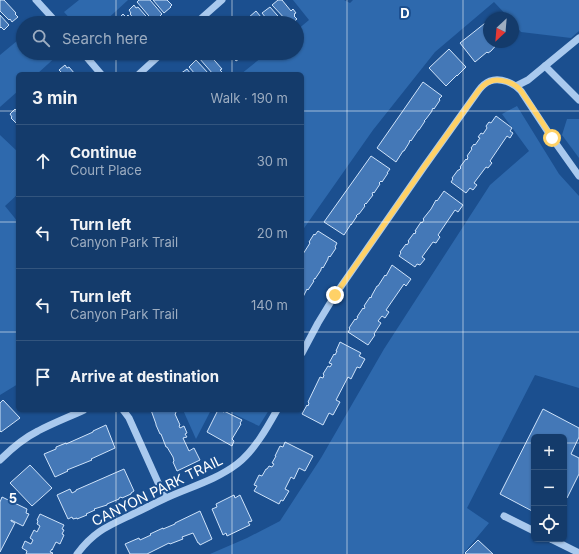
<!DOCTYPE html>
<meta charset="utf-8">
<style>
body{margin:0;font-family:Inter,sans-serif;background:#214673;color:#f1f3f6}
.controls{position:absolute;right:12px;bottom:12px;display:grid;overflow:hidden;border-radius:6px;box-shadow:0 1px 3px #0004}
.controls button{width:36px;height:36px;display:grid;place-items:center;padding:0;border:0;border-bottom:1px solid #33557e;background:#143b6b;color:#f1f3f6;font:20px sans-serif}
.compass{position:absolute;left:483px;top:12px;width:36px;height:36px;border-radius:50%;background:#143b6b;box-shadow:0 1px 3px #0004;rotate:206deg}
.stop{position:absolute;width:12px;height:12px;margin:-9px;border:3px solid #ffd166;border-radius:50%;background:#fff}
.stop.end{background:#ffd166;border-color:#fff;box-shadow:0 1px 4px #0008}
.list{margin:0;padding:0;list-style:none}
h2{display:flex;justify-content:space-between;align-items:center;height:52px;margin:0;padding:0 16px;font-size:17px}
h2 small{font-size:13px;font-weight:400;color:#9dadc1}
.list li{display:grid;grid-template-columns:26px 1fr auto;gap:12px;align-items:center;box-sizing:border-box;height:72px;padding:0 16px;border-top:1px solid #33557e}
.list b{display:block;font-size:15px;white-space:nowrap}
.list p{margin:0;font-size:13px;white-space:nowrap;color:#9dadc1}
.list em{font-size:13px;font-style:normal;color:#9dadc1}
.icon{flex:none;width:22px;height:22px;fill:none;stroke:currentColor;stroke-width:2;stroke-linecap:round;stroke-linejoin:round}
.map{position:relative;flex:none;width:579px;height:554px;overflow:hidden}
.search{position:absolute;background:#143b6b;box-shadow:0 1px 3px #0004;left:16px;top:16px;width:288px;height:44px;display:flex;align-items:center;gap:10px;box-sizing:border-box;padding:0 14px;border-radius:22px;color:#9dadc1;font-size:15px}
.panel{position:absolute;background:#143b6b;box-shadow:0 1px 3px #0004;left:16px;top:72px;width:288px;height:340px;border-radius:6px}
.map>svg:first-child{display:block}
.green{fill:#2e69ad}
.building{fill:#4478b7;stroke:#cfe3fa}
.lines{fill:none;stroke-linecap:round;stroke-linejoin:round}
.minor{stroke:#a9c9ee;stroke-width:7}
.route{stroke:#ffd166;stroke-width:5}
.grid{fill:none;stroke:#fff;stroke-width:1;stroke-opacity:0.55}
.labels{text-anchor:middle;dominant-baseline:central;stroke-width:4;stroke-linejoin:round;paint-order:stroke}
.street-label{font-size:14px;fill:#fff;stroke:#1b4f8f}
.grid-label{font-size:13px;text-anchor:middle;font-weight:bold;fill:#fff;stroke:#1b4f8f;stroke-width:4;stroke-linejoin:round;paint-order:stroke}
</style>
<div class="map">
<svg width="579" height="554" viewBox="0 0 579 554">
<rect width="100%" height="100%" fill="#1b4f8f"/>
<g class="green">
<polygon points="79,0 128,0 103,23 74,23 64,12"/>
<polygon points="293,0 344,0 350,3 353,0 579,0 579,31 571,38 521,32 513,23 513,18 509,18 494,2 435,52 373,130 302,231 302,74 241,74 267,53 297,53 297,30 309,20"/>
<polygon points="23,36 23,53 58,53 59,54 37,74 18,74 18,91 0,107 0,55"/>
<polygon points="517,106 559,174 579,196 579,388 535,375 467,508 489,523 463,554 210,554 247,538 280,521 321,458 384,349 490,185 529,151 502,114"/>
<polygon points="567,119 579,119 579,158 562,135"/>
<polygon points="0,135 18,152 18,194 5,206 18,222 18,384 0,395"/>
<polygon points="183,410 211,410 196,439"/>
<polygon points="225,410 269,410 259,426"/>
</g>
<g class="building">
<polygon points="0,0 4,0 16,13 15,14 18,17 12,22 10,19 9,20 0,11"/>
<polygon points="139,0 150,0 162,14 154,22 137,2"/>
<polygon points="153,0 167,0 172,5 170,7 171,7 164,13"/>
<polygon points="278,0 282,0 291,11 293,9 296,13 294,14 295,15 294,16 297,19 292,23 289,21 288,22 272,5"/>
<polygon points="134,5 136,8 138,7 152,23 138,23 130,14 131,13 129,10"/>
<polygon points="270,7 284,23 270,23 262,13"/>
<polygon points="256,11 266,23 253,23 248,18"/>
<polygon points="123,14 126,17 128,15 135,23 120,23 118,19"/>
<polygon points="0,15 9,25 4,30 1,27 0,28"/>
<polygon points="245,18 249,23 239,23"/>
<polygon points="489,20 489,42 499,42 491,51 488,53 487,52 475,62 460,43"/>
<polygon points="449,49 466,67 457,76 457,75 446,86 429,68"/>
<polygon points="205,53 208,53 222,69 220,70 223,73 222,74 213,74 199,58"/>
<polygon points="226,53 240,53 242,57 236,61 234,58 232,60"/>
<polygon points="196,60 209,74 195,74 189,67"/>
<polygon points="65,65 67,68 69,67 75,74 61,74 62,73 59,70"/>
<polygon points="187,69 191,74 180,74"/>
<polygon points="423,82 442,96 439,99 440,100 434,109 433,108 432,110 432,111 426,119 424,121 425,121 419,130 418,130 417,132 411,141 410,140 409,143 404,151 403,151 396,162 377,148"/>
<polygon points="15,109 18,112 18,125 11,118 12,117 10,114"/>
<polygon points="496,116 512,128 510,131 513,133 510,138 507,136 490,161 492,163 488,168 486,167 474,183 477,185 473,190 470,188 466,193 451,182 453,179 452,178 458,170 459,170 461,168 460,167 466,159 467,160 468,157 467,156 472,149 471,148 474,144 475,145 480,138 478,137 481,133 483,134 487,128 486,126 489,122 491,123"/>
<polygon points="371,156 390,169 387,173 388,173 382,182 381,181 379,183 380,184 374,193 373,192 372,194 373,195 366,204 366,203 364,205 365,206 359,214 358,214 356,216 357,216 351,225 351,224 344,235 324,222"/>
<polygon points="444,191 463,205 458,212 455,210 438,235 440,237 436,243 433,242 422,257 425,259 420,265 417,264 415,267 399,256 401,253 400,252 406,244 407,245 409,242 408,241 414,233 415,234 416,231 415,231 421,222 422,223 424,220 423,219 431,209 436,200 437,201"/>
<polygon points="318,231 337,243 335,247 336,248 330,257 329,256 328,258 328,259 323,268 322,267 321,269 321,270 315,279 315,278 313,281 314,281 308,290 307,289 302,299 302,253 303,254 310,243 309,242 314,234 315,235"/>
<polygon points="392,265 411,279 406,286 404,284 386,310 389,312 385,318 382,316 378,321 381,323 374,334 375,335 368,345 348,332 350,329 349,328 355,319 356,320 358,317 357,317 363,308 364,309 365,307 364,306 370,297 371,298 372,295 377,286 378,286 385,275 386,276"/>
<polygon points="340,342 361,353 359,356 365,359 360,368 357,367 351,379 348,377 336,400 340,402 333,415 329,413 323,425 302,414 307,405 308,406 309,403 308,402 320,377 323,378 324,375 323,374 328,366 330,367 332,364 329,363 334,354 335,355 337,351 336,351"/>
<polygon points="3,400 20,418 1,432 1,431 0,432 0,403"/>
<polygon points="543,409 579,428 579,437 571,454 579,458 579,474 567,498 564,497 564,437 534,437 534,512 500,494"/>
<polygon points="149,410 175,410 176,413 175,414 180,425 179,426 180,428 184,426 187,433 185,434 187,437 183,438 189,451 194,448 200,460 177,471 173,462 174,461 173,457 167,447 166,447 161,434 160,434 156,425 156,424 151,410 150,411"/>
<polygon points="218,410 224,412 224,411 242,420 240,423 241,424 232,439 234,441 232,446 207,432"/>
<polygon points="106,425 115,448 91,459 92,460 67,470 68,471 55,477 44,454 56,449 56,447 66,443 66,444 93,432 93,431"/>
<polygon points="285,442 313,456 305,471 299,468 294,479 291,477 285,489 289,491 283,501 281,500 279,504 254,491 257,486 254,485 259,475 262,476 266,469 267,469 269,466 272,467 274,464 272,463 276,456 275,456 280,446 283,447"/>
<polygon points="30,465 52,488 32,506 10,483"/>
<polygon points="124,469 134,491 131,493 131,494 122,498 121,497 119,498 119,499 107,504 107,505 94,509 95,510 86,514 87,515 77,519 77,518 73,519 72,517 68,519 57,495 70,489 72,493 76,491 76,490"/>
<polygon points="234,495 235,498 240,495 252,521 248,522 250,525 227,536 226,533 223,535 212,509 217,507 216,504"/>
<polygon points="2,497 27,509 26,513 29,514 23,526 11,520 11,521 15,523 0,552 0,502"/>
<polygon points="200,511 212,539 200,545 199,543 198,543 193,533 182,537 183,539 170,544 169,543 147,554 130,554 125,544 139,538 140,540 151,535 150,534 163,528 163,529 175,524 175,523"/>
<polygon points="40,514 64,525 62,529 64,530 62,534 64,535 60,544 56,542 52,550 52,549 50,552 53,553 52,554 26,554 27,551 22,548 25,541 31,544 33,540 30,538 34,530 37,532 40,526 37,524 38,521 37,520"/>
<polygon points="478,540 493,554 466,554 465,553"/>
</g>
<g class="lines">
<g class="minor">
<polyline points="36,0 57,23"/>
<polyline points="196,23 222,0"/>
<polyline points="83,53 101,74"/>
<polyline points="545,66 579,100"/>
<polyline points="139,74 162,53"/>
<polyline points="516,86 528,80 579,38"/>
<path d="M302,353l16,-30 17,-28 89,-128 55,-77c3,-4 6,-7 11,-9 10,-4 24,2 31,10l31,47 27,38"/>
<polyline points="123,410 129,418 165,498"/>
<path d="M0,460c11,-11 24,-22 38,-29 15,-8 31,-14 46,-21"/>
<polyline points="504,516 534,531"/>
<polyline points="551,539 579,553"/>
<path d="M77,554c17,-23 31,-28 56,-40 11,-5 22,-11 33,-16 24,-11 50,-18 71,-34 17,-13 30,-36 40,-54"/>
</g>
</g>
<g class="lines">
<path class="route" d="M335,295l89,-128 55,-77c3,-3 6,-7 10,-8 7,-4 20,-1 27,4 5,3 8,10 12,15 8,12 16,24 24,37"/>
</g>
<path class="grid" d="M116,0v23M232,0v23M347,0v554M463,0v554M116,53v21M232,53v21M0,111h18M302,111h277M0,222h18M302,222h277M0,332h18M302,332h277M116,410v144M232,410v144M0,443h534M564,443h15"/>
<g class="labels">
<g class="street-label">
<text transform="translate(157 490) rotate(-26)">CANYON PARK TRAIL</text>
</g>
</g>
<g class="grid-label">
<text x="405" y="18">D</text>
<text x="13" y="503">5</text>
</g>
</svg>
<div class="controls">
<button>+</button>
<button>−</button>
<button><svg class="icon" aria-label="locate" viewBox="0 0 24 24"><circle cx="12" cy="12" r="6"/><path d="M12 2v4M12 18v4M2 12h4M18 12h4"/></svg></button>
</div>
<svg class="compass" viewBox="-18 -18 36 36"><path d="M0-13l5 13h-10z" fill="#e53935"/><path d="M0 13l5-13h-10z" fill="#9dadc1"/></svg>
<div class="stop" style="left:552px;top:138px"></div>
<div class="stop end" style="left:335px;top:295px"></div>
<div class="search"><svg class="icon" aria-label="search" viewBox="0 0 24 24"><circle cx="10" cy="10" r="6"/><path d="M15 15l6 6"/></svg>Search here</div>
<section class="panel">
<h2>3 min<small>Walk · 190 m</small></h2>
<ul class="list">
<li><svg class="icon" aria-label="ahead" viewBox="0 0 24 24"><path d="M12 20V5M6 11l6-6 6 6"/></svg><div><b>Continue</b><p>Court Place</p></div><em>30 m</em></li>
<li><svg class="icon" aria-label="left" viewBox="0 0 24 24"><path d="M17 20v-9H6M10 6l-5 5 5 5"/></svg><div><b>Turn left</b><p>Canyon Park Trail</p></div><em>20 m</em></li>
<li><svg class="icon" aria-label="left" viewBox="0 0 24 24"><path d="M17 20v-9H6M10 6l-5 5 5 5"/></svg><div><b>Turn left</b><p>Canyon Park Trail</p></div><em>140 m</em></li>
<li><svg class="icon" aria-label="arrive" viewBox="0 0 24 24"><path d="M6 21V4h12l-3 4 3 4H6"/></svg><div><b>Arrive at destination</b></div></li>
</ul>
</section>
</div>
